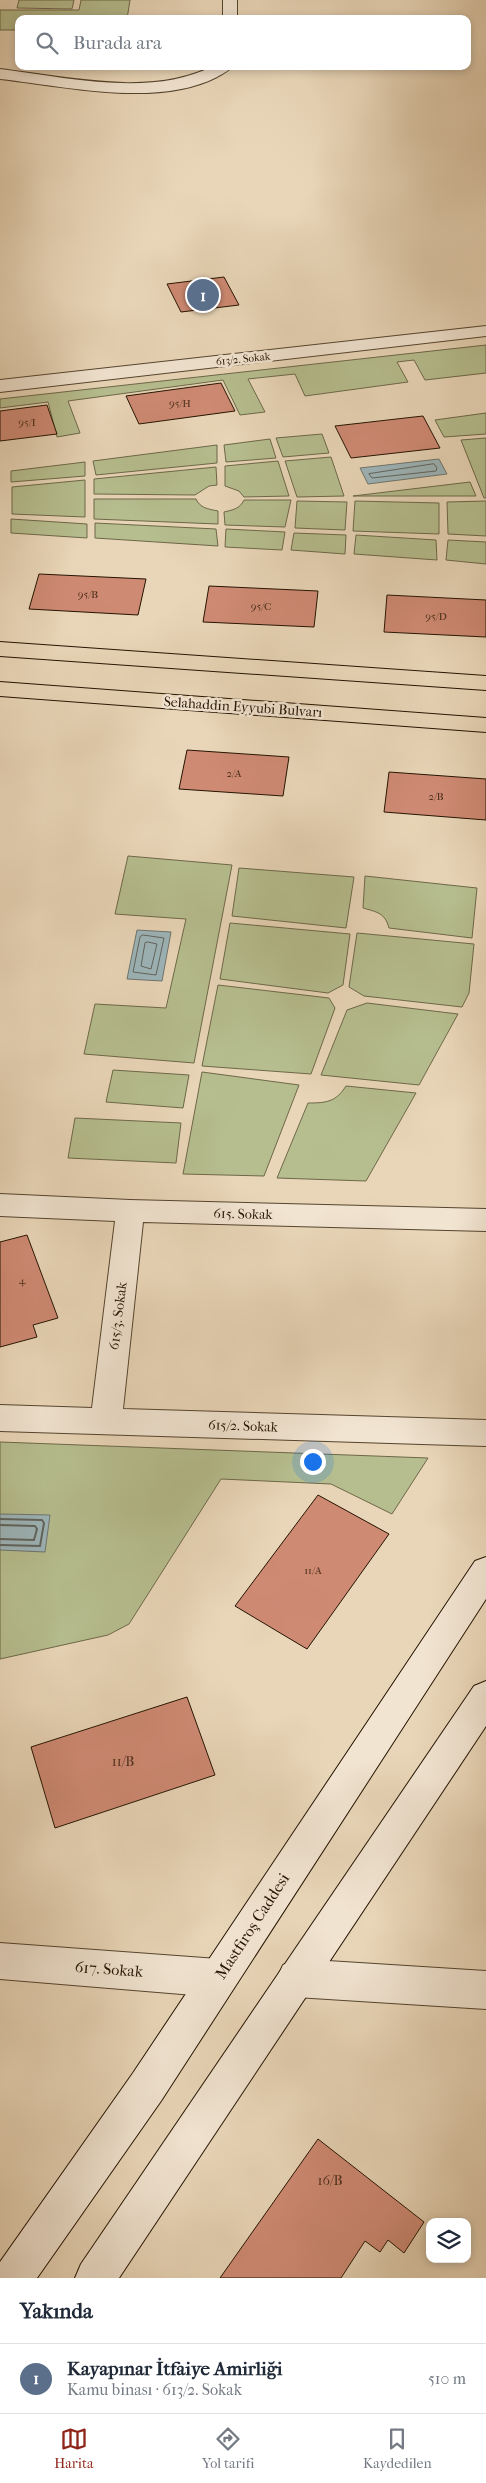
<!DOCTYPE html>
<html lang="tr">
<meta charset="utf-8">
<style>
body{margin:0;font-family:"IM FELL French Canon",serif;background:#f6f6f7;color:#1f2937}
.controls{position:absolute;right:15px;bottom:15px;display:grid;overflow:hidden;border-radius:10px;box-shadow:0 2px 8px #0003}
.controls button{width:45px;height:45px;display:grid;place-items:center;padding:0;border:0;border-bottom:1px solid #e0e1e3;background:#fff;color:#1f2937;font:25px sans-serif}
.you{position:absolute;left:312px;top:1461px;width:18px;height:18px;margin:-12px;border:4px solid #fff;border-radius:50%;background:#1a73e8;box-shadow:0 0 0 8px #1a73e833}
.badge{display:grid;place-items:center;width:32px;height:32px;border-radius:50%;background:#8f2418;color:#fff;font-size:16px;font-weight:700}
.pin{position:absolute;translate:-50% -50%;border:2px solid #fff;box-shadow:0 1px 5px #0006}
.list{margin:0;padding:0;list-style:none}
h2{display:flex;justify-content:space-between;align-items:center;height:65px;margin:0;padding:0 20px;font-size:21px}
h2 small{font-size:16px;font-weight:400;color:#747a83}
.list li{display:grid;grid-template-columns:32px 1fr auto;gap:15px;align-items:center;box-sizing:border-box;height:70px;padding:0 20px;border-top:1px solid #e0e1e3}
.list b{display:block;font-size:19px;white-space:nowrap}
.list p{margin:0;font-size:16px;white-space:nowrap;color:#747a83}
.list em{font-size:16px;font-style:normal;color:#747a83}
.icon{flex:none;width:28px;height:28px;fill:none;stroke:currentColor;stroke-width:2;stroke-linecap:round;stroke-linejoin:round}
.map{position:relative;flex:none;width:486px;height:2278px;overflow:hidden}
.search{position:absolute;background:#fff;box-shadow:0 2px 8px #0003;left:15px;right:15px;top:15px;height:55px;display:flex;align-items:center;gap:12px;box-sizing:border-box;padding:0 18px;border-radius:10px;color:#747a83;font-size:19px}
.sheet{height:135px;background:#fff}
nav{display:flex;justify-content:space-around;align-items:center;box-sizing:border-box;height:70px;border-top:1px solid #e0e1e3;background:#fff;font-size:14px;color:#747a83}
nav a{display:grid;justify-items:center;gap:2px}
nav .on{color:#8f2418}
.map>svg:first-child{display:block}
.green{fill:#b6be8f;stroke:#6d6848}
.water{fill:#9db6bb;stroke:#6d7570}
.lines{fill:none;stroke-linecap:round;stroke-linejoin:round}
.shore-far1{stroke:#60645e;stroke-width:1}
.shore{stroke:#60645e;stroke-width:2}
.building{fill:#cf8a74;stroke:#241300}
.street-casing{stroke:#55442e;stroke-width:2}
.secondary-casing{stroke:#241300;stroke-width:2}
.primary-casing{stroke:#241300;stroke-width:2}
.street{fill:#f1e4d1;fill-rule:evenodd}
.secondary{fill:#f1e4d1;fill-rule:evenodd}
.primary{fill:#e9d6b8;fill-rule:evenodd}
.labels{text-anchor:middle;dominant-baseline:central;stroke-width:5;stroke-linejoin:round;paint-order:stroke}
.far-street-label{font-size:11px;fill:#241300;stroke:#f1e4d1}
.number-label{font-size:11px;fill:#4f311d}
.street-label{font-size:14px;fill:#241300;stroke:#f1e4d1}
.near-number-label{font-size:14px;fill:#4f311d}
.near-street-label{font-size:16px;fill:#241300;stroke:#f1e4d1}
</style>
<div class="map">
<svg width="486" height="2278" viewBox="0 0 486 2278">
<rect width="100%" height="100%" fill="#e9d6b8"/>
<filter id="stains"><feTurbulence type="fractalNoise" baseFrequency=".004" numOctaves="4"/><feColorMatrix values="0 0 0 0 .2 0 0 0 0 .09 0 0 0 0 .02 0 0 0 .5 -.17"/></filter>
<radialGradient id="worn" r=".72"><stop offset=".6" stop-color="#630" stop-opacity="0"/><stop offset="1" stop-color="#630" stop-opacity=".3"/></radialGradient>
<g class="green">
<polygon points="19,0 74,0 72,9 17,8"/>
<polygon points="81,0 130,0 127,19 19,19 19,30 0,30 0,10 79,10"/>
<polygon points="486,345 486,373 425,380 414,360 397,362 408,382 305,396 295,374 248,379 265,412 240,415 223,380 68,401 80,433 57,437 48,402 0,408 0,399"/>
<polygon points="486,413 486,434 444,437 435,420"/>
<polygon points="322,434 329,453 283,457 276,438"/>
<polygon points="486,438 486,498 484,498 461,440"/>
<polygon points="270,439 276,458 226,462 224,445"/>
<polygon points="217,445 217,463 96,475 93,461"/>
<polygon points="331,457 344,496 297,497 285,461"/>
<polygon points="278,461 289,496 244,497 239,491 225,486 225,466"/>
<polygon points="85,462 85,476 11,482 11,471"/>
<polygon points="216,467 217,485 209,486 195,495 94,494 94,479"/>
<polygon points="85,480 85,517 12,514 12,487"/>
<polygon points="470,482 476,496 353,496"/>
<path d="M94,499h102c4,9 12,10 22,12v13l-124,-5z"/>
<path d="M244,500h47l-6,27 -60,-2 -1,-13c8,-2 16,-3 20,-12z"/>
<polygon points="297,501 347,502 345,530 295,528"/>
<polygon points="355,501 439,503 439,534 353,531"/>
<polygon points="486,501 486,536 448,534 447,502"/>
<polygon points="11,519 87,524 87,538 11,533"/>
<polygon points="95,523 216,529 218,546 95,538"/>
<polygon points="226,529 285,532 282,550 225,547"/>
<polygon points="294,533 346,535 345,554 291,550"/>
<polygon points="356,535 436,540 437,560 354,554"/>
<polygon points="448,540 486,542 486,564 446,560"/>
<polygon points="128,856 232,865 194,1063 84,1054 95,1004 166,1008 186,919 115,914"/>
<polygon points="239,868 354,877 346,928 232,916"/>
<path d="M365,876l112,12 -5,50 -83,-10c-4,-15 -12,-16 -26,-20z"/>
<polygon points="230,923 350,934 343,985 328,993 220,979"/>
<polygon points="357,933 474,944 469,993 462,1007 364,996 349,987"/>
<polygon points="218,985 329,998 335,1008 311,1074 202,1066"/>
<polygon points="367,1003 458,1014 419,1085 321,1075 347,1010"/>
<polygon points="113,1070 189,1075 183,1108 106,1102"/>
<polygon points="202,1072 299,1085 264,1176 183,1174"/>
<path d="M346,1086l70,7 -50,88 -89,-3 31,-75c18,0 28,-1 38,-17z"/>
<polygon points="75,1118 181,1123 176,1163 68,1158"/>
<polygon points="0,1442 428,1458 392,1514 331,1484 221,1479 129,1624 108,1635 0,1659"/>
</g>
<g class="water">
<polygon points="439,459 447,474 368,484 360,468"/>
<polygon points="137,930 171,932 162,981 127,979"/>
<polygon points="0,1514 50,1515 45,1552 0,1550"/>
</g>
<g class="lines">
<g class="shore-far1">
<polygon points="434,464 437,468 436,471 372,478 369,474"/>
<polygon points="143,935 164,938 156,975 133,972 140,937"/>
<polygon points="148,942 157,944 151,969 141,966 145,943"/>
</g>
<g class="shore">
<polyline points="0,1519 42,1520 44,1523 40,1546 0,1545"/>
<polyline points="0,1525 35,1526 37,1529 34,1540 0,1539"/>
</g>
</g>
<g class="building">
<polygon points="224,277 239,305 181,312 167,284"/>
<polygon points="221,383 235,411 139,424 126,396"/>
<polygon points="47,405 57,434 0,441 0,411"/>
<polygon points="423,416 440,448 351,458 335,426"/>
<polygon points="39,574 146,579 138,615 29,609"/>
<polygon points="209,586 318,591 314,627 203,622"/>
<polygon points="387,595 486,600 486,637 384,632"/>
<polygon points="187,750 289,757 283,796 179,789"/>
<polygon points="389,772 486,779 486,820 384,812"/>
<polygon points="27,1235 58,1318 33,1325 37,1337 0,1347 0,1242"/>
<polygon points="318,1495 389,1534 307,1649 235,1606"/>
<polygon points="187,1697 215,1775 55,1828 31,1747"/>
<polygon points="318,2139 424,2222 404,2253 388,2240 380,2252 365,2241 341,2278 220,2278"/>
</g>
<g class="lines">
<g class="street-casing">
<g id="street">
<rect x="223" y="0" width="14" height="19"/>
<path d="M213,66h19c-3,5 -10,8 -15,11 -60,31 -153,9 -217,2v-10c66,8 152,29 213,-3z"/>
<polygon points="486,326 486,336 0,392 0,380"/>
<polygon points="0,1194 130,1200 486,1209 486,1231 143,1222 123,1409 486,1420 486,1446 0,1431 0,1405 92,1408 115,1221 0,1216"/>
<polygon points="0,1943 218,1959 231,1965 237,1978 231,1991 218,1997 0,1979"/>
<polygon points="296,1959 486,1971 486,2009 296,1997 283,1991 277,1978 283,1965"/>
</g>
</g>
<g class="secondary-casing">
<g id="secondary">
<polygon points="486,1557 486,1599 161,2101 37,2278 0,2278 0,2262 133,2073 475,1561"/>
<polygon points="486,1681 486,1726 119,2278 75,2278 81,2264 474,1686"/>
</g>
</g>
<g class="primary-casing">
<g id="primary">
<polygon points="0,642 486,676 486,690 0,656"/>
<polygon points="0,682 486,718 486,732 0,696"/>
</g>
</g>
<use href="#street" class="street"/>
<use href="#secondary" class="secondary"/>
<use href="#primary" class="primary"/>
</g>
<g class="labels">
<g class="far-street-label">
<text transform="translate(243 359) rotate(-6)">613/2. Sokak</text>
</g>
<g class="number-label">
<text x="180" y="403">95/H</text>
<text x="27" y="422">95/I</text>
<text x="88" y="594">95/B</text>
<text x="261" y="606">95/C</text>
<text x="436" y="616">95/D</text>
<text x="234" y="773">2/A</text>
<text x="436" y="796">2/B</text>
<text x="22" y="1280">4</text>
<text x="313" y="1570">11/A</text>
</g>
<g class="street-label">
<text transform="translate(243 707) rotate(4)">Selahaddin Eyyubi Bulvarı</text>
<text transform="translate(243 1214) rotate(1)">615. Sokak</text>
<text transform="translate(118 1316) rotate(-83)">615/3. Sokak</text>
<text transform="translate(243 1426) rotate(2)">615/2. Sokak</text>
</g>
<g class="near-number-label">
<text x="123" y="1761">11/B</text>
<text x="330" y="2180">16/B</text>
</g>
<g class="near-street-label">
<text transform="translate(252 1926) rotate(-57)">Mastfıroş Caddesi</text>
<text transform="translate(109 1969) rotate(4)">617. Sokak</text>
</g>
</g>
<rect width="100%" height="100%" filter="url(#stains)"/>
<rect width="100%" height="100%" fill="url(#worn)"/>
</svg>
<div class="controls">
<button><svg class="icon" aria-label="layers" viewBox="0 0 24 24"><path d="M12 4l9 5-9 5-9-5zM3 14l9 5 9-5"/></svg></button>
</div>
<div class="you"></div>
<div class="pin badge" style="left:203px;top:295px;background:#5c6f8a">1</div>
<div class="search"><svg class="icon" aria-label="search" viewBox="0 0 24 24"><circle cx="10" cy="10" r="6"/><path d="M15 15l6 6"/></svg>Burada ara</div>
</div>
<section class="sheet">
<h2>Yakında<small></small></h2>
<ul class="list">
<li><span class="badge" style="background:#5c6f8a">1</span><div><b>Kayapınar İtfaiye Amirliği</b><p>Kamu binası · 613/2. Sokak</p></div><em>510 m</em></li>
</ul>
</section>
<nav>
<a class="on"><svg class="icon" aria-label="map" viewBox="0 0 24 24"><path d="M3 6l6-2 6 2 6-2v14l-6 2-6-2-6 2zM9 4v14M15 6v14"/></svg>Harita</a>
<a><svg class="icon" aria-label="directions" viewBox="0 0 24 24"><path d="M12 3l9 9-9 9-9-9zM9 14v-3h6M13 9l2 2-2 2"/></svg>Yol tarifi</a>
<a><svg class="icon" aria-label="saved" viewBox="0 0 24 24"><path d="M7 4h10v16l-5-4-5 4z"/></svg>Kaydedilen</a>
</nav>
